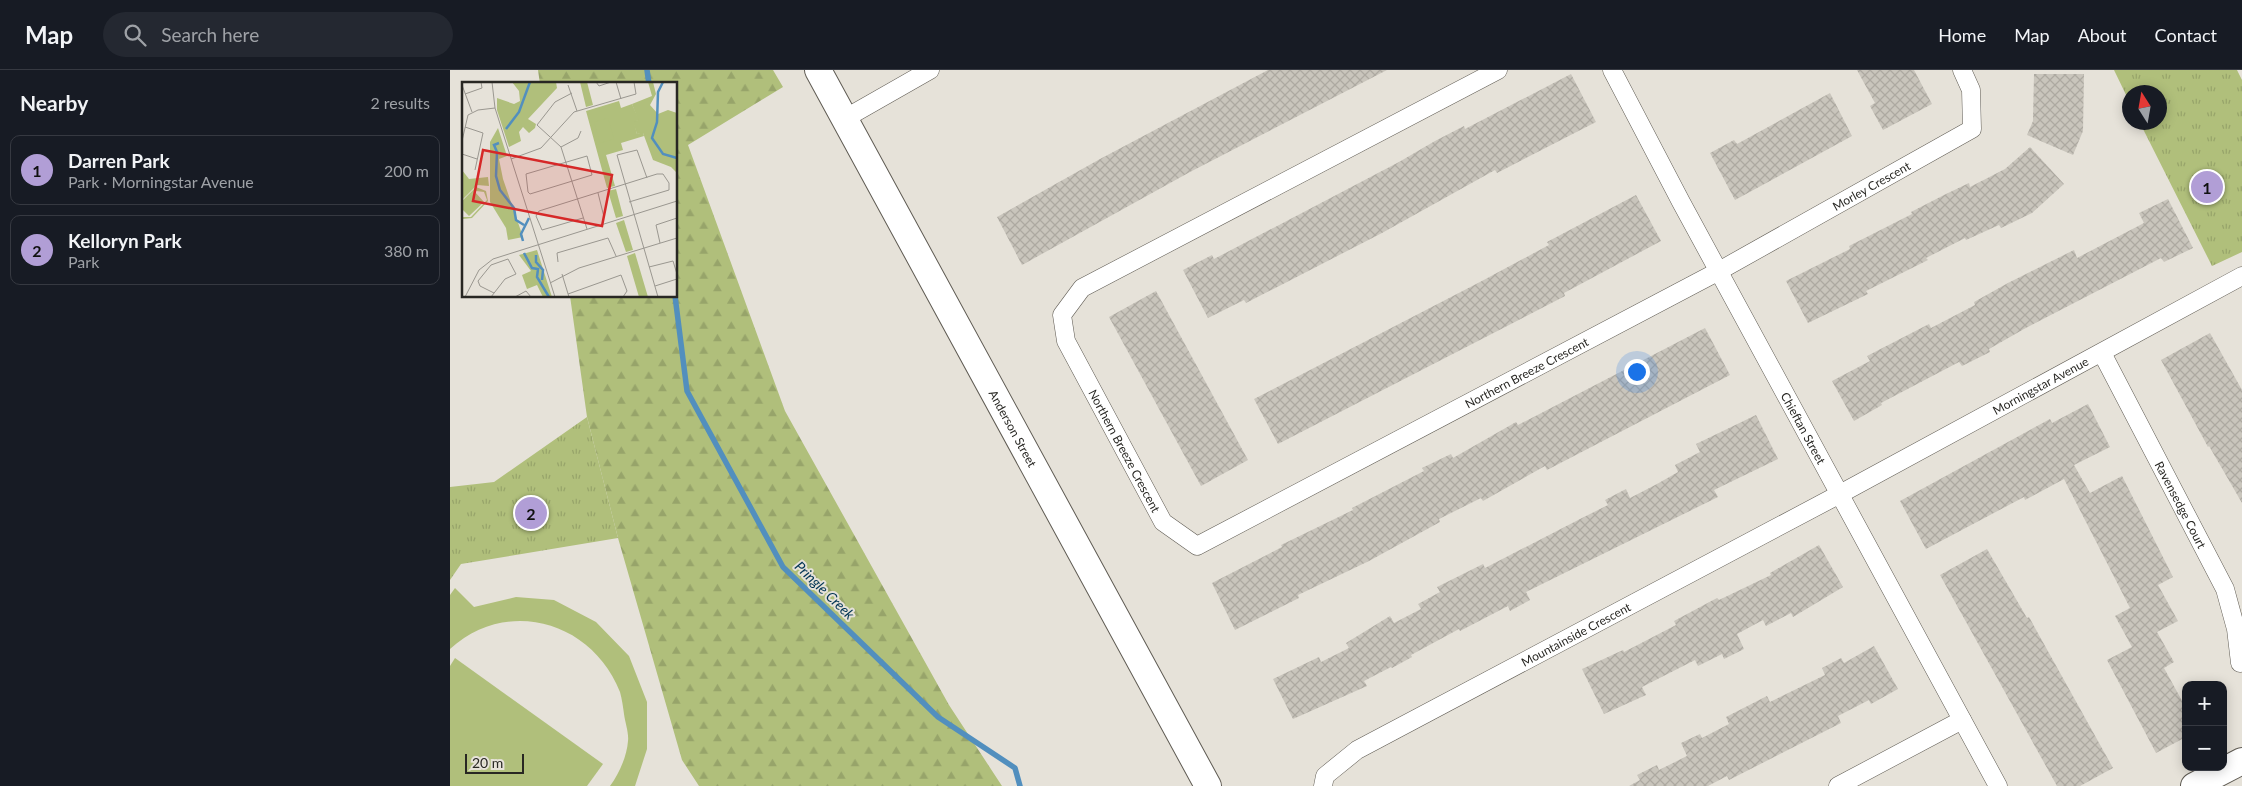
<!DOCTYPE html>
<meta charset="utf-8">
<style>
body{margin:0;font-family:Lato,sans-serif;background:#242831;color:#f1f3f6}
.controls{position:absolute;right:15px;bottom:15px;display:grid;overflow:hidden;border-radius:10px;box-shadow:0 2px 12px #0003}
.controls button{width:45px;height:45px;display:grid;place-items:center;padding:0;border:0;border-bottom:1px solid #363941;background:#171b24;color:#f1f3f6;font:25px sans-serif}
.compass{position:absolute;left:1672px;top:15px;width:45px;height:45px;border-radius:50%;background:#171b24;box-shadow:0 2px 12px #0003;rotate:349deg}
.scale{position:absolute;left:15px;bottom:12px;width:59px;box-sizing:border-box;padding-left:5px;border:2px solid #282723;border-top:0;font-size:14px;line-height:18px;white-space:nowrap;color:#282723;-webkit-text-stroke:4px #e6e2d9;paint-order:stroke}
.you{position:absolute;left:1186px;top:301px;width:18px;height:18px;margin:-12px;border:4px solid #fff;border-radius:50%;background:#1a73e8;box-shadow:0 0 0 8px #1a73e833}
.badge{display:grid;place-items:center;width:32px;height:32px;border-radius:50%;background:#b19ed6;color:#111;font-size:16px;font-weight:700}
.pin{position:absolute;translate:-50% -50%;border:2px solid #fff;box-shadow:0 1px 5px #0006}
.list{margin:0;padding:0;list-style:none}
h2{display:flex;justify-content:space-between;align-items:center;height:65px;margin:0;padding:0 20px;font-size:21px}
h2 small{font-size:16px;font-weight:400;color:#9ea1a6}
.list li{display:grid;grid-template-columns:32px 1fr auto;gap:15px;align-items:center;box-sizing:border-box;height:70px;margin:0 10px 10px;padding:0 10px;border:1px solid #363941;border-radius:10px}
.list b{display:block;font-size:19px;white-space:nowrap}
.list p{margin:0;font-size:16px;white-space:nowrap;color:#9ea1a6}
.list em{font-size:16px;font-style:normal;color:#9ea1a6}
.icon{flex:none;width:28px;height:28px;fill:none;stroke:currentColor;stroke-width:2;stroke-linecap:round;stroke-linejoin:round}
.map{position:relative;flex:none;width:1792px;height:716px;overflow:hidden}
header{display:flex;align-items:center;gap:30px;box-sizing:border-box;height:70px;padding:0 25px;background:#171b24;border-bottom:1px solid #363941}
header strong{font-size:24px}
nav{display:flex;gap:28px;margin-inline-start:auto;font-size:18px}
.search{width:350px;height:45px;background:#242831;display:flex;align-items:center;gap:12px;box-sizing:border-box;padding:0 18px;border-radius:28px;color:#9ea1a6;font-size:19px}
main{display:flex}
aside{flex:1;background:#171b24}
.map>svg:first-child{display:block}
.forest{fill:url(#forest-firs)}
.park{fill:url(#park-tufts)}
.pitch{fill:#b0bf7b}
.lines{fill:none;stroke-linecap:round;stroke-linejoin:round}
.stream{stroke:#528fbe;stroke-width:5.5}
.building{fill:url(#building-cross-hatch)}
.street-casing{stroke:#5f5b53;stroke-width:19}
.secondary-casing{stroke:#5f5b53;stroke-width:28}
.street{stroke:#fff;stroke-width:18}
.secondary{stroke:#fff;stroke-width:26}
.labels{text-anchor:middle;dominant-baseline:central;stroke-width:4;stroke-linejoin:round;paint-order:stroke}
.street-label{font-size:12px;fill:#282723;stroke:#e6e2d9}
.water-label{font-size:14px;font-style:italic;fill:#013454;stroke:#e6e2d9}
.inset-river{fill:none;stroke:#528fbe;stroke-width:2.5}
.inset-road{fill:none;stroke:#9a9790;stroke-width:1}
.view{fill:#d62828;fill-opacity:0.15;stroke:#d62828;stroke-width:2.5}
.inset-edge{fill:none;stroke:#282723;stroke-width:2.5}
</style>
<header>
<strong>Map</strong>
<div class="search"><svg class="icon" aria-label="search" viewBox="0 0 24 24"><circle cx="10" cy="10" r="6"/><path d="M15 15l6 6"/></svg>Search here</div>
<nav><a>Home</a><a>Map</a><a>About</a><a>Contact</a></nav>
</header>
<main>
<aside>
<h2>Nearby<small>2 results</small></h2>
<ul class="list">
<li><span class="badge">1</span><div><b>Darren Park</b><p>Park · Morningstar Avenue</p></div><em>200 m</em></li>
<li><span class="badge">2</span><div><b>Kelloryn Park</b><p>Park</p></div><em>380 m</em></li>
</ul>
</aside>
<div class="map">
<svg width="1792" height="716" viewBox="0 0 1792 716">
<defs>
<pattern id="forest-firs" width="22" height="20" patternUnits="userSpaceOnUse" patternTransform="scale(1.25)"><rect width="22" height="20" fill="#b0bf7b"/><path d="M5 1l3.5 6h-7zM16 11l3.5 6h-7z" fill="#97a46a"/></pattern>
<pattern id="park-tufts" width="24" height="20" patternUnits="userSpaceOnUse" patternTransform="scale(1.25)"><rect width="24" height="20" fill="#b0bf7b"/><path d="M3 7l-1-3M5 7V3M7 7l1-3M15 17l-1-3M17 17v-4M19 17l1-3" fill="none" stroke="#97a46a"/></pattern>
<pattern id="building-cross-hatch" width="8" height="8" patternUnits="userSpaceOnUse" patternTransform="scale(1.25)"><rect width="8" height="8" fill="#c9c5bc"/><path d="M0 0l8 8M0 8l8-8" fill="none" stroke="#ada9a1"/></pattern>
</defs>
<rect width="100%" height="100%" fill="#e6e2d9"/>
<polygon class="forest" points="88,0 323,0 333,17 238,75 335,341 499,635 552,716 249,716 232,690 168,468 137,347 120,226 226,226 226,14 90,14"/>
<g class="park">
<polygon points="1664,0 1787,0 1792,10 1792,182 1762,196 1690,53 1710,52 1710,22 1680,22 1679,31"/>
<polygon points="137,347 168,468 11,494 0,510 0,417 44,412"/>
</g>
<g class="pitch">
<path d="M5,518l19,19 42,-10 38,3 42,22 33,34 18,46v47l-12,37h-25c9,-12 17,-30 18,-45 1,-8 -3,-19 -4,-27 -1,-7 -2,-15 -4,-22 -28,-71 -113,-95 -170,-43v-54z"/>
<polygon points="5,588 153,694 137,716 0,716 0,596"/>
</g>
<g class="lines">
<g class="stream">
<polyline points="197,0 199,14"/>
<polyline points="225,226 237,321 333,497 488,647 565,698 570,716"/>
</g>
</g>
<g class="building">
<polygon points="818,0 937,0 740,102 572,195 547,147 650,89"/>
<polygon points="1407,0 1464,0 1482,34 1433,60 1420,36 1425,33"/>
<polygon points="1121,4 1146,52 1047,103 1045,100 932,163 796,233 794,230 758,248 733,200 762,185 764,189 949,92 985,71 1014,56 1015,59"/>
<polygon points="1584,4 1634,4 1633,61 1623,85 1577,65 1583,51"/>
<polygon points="1380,23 1402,66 1285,130 1260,83 1284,70 1287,74"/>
<polygon points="1580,77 1614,114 1582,143 1551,158 1549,155 1516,170 1515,168 1476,188 1478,190 1416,221 1418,224 1358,253 1336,211 1400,179 1399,176 1462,144 1461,142 1494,125 1519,113 1520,117 1555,99"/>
<polygon points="1186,125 1211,171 1114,223 1115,226 1061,254 828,374 804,329 1030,212 1099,175 1097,172"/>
<polygon points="1718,129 1743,178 1714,192 1711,188 1574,259 1539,279 1540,282 1512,296 1509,292 1431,333 1432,335 1404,351 1382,311 1420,291 1417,286 1479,254 1481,258 1525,235 1524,232 1558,213 1624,180 1627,188 1671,165 1694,153 1689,143"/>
<polygon points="706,221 798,390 751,416 659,247"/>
<polygon points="1255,258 1280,305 1097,400 1095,396 1033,431 1031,428 989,449 990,452 919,491 848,525 849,528 785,560 762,513 832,477 831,475 903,440 902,438 974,401 972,398 1001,384 1003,388 1066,352 1068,355"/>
<polygon points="1760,263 1792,320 1792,433 1759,376 1758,377 1711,290"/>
<polygon points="1638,334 1660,377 1624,395 1640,423 1672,406 1723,507 1708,515 1728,551 1707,562 1724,592 1714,598 1736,638 1736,667 1706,683 1657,590 1682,577 1665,546 1680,538 1614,409 1575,430 1574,427 1476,479 1450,431 1600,349 1602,353"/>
<polygon points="1306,345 1328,389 1264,420 1268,427 1076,522 1080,530 1060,541 1058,536 1010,561 1009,559 961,585 962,587 942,598 941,597 914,611 917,616 843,649 823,609 869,587 871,592 899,578 896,573 940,546 944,553 971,539 968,534 990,522 987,517 1033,494 1035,498 1130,449 1158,435 1155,430 1176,419 1180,428 1207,414 1228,402 1225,395 1250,382 1246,374"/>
<polygon points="1369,475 1393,517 1343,547 1341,543 1316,556 1313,550 1287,564 1294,579 1274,589 1272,584 1248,596 1245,590 1192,617 1196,625 1154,644 1132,599 1173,580 1174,582 1226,555 1224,551 1267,528 1269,530 1321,505 1320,503"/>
<polygon points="1537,479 1577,548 1579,547 1663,698 1630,716 1607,716 1490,505"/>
<polygon points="1424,576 1448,619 1421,634 1419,630 1388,646 1391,653 1279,710 1277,706 1258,716 1179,716 1190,710 1187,705 1207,695 1209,700 1237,686 1231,673 1250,664 1252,668 1279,654 1276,647 1317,626 1320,632 1375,605 1372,598 1391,588 1394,593"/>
</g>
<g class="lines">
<g class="street-casing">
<g id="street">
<path id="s1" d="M1048,0l-416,218 -20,27 4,26 97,181 34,24 522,-275 253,-142 -1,-39 -9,-20"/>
<path id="s2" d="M1162,0l69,132 317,584"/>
<polyline points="394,49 480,0"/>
<path id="s3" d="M1652,283l123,236 11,40 4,34"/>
<path id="s4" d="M873,716l2,-10 32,-26 483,-256 402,-218"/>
<polyline points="1388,716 1512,650"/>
</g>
</g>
<g class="secondary-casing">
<g id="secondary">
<path id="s5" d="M368,0l390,716"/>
<polyline points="1744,716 1792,691"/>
</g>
</g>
<use href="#street" class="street"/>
<use href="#secondary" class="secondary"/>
</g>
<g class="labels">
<g class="street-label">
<text stroke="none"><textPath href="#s1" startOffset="1541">Morley Crescent</textPath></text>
<text stroke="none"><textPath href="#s1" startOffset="1149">Northern Breeze Crescent</textPath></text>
<text stroke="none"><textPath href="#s4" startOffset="826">Morningstar Avenue</textPath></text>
<text stroke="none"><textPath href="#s5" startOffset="408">Anderson Street</textPath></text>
<text stroke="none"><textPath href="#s2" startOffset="406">Chieftan Street</textPath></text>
<text stroke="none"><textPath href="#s1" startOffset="654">Northern Breeze Crescent</textPath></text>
<text stroke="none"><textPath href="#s3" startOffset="171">Ravensedge Court</textPath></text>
<text stroke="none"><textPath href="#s4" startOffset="299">Mountainside Crescent</textPath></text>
</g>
<g class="water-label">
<text transform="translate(375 520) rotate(44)">Pringle Creek</text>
</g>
</g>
<g transform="translate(12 12)">
<rect width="215" height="215" fill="#e6e2d9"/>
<path d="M50,0h44l1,6 -29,31 8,5 -1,4 -6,5 -6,-6 -4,5 2,9 -12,6 -12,-37v-12l17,6 6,-3 -1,-10zM186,0h5l3,12 -6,11 8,9 10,-4 9,3v60l-6,-6 -18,-7 -10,-27 -6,1 -3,-9v-4l4,-1 -6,-16 20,-8zM36,46l9,28 -8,3 4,20 20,58 -15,3 -2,-12 -16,-26v-60z" fill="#b0bf7b"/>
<path d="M118,0h7l6,23 -7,2zM157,19l2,7 11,-4 7,16 -5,2 3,12 6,-2 1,4 -23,7 2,7 -17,5 9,31 -8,2 -21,-77zM0,88l7,9 19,-2 1,9 -12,-1 -15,15zM154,107l7,27 -7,2 -8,-27zM162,138l9,30 -7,2 -10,-29zM75,168l15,47h-9l-6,-12 -10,4 -5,-14 9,-4 -12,-16zM173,171l13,44h-9l-12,-41z" fill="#b0bf7b"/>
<path d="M146,36l6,21 -14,4 -6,-21zM14,105l10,4 2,10 -16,17 -9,1 -1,-2h9l16,-17 -3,-8 -8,-1 -8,7 7,-6 9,10 -15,14 -7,-7v-8z" fill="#b0bf7b"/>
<path class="inset-river" d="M201,0l-5,10 -1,30 -5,16 11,16 14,4M44,47l13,-17 11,-30M37,61l-5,2 3,7 -1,24 4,14 14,18 2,12 8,5M61,159l-2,-7 8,-16M62,171l8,15 6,1 -1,8 12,20M74,173v7l7,8 -1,10"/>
<path class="inset-road" d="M30,0l3,26 60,189M134,0l3,4 12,-4M154,0l5,17M0,3l10,27M106,3l9,26M110,11l-17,9 -18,23 24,22 26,82M3,12l17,-6 -1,-6M3,45l18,6 -8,37M0,59l6,-26 10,-5 17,-2M99,65l17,-9 3,-7M0,72l15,5M125,74l5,19 -62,19 -2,-2 -2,-18zM49,77l30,-11 33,-36 62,-18 -2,-12M185,96l-10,-28 -20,5 41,142M136,111l6,24M121,136l-41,12 -6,-14 3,-5 118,-37h6l6,9v7l-40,12M198,161l-4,-18 21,-7M96,180l-1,-9 51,-15 8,18M187,185l24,-6 4,13M100,192l7,23M88,201l29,-15 98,-30M193,204l22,-7M106,212l53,-19 6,16 -4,6M3,215l14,-27 14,-11 184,-58M29,215l14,-18 11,-5 -8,-15 -17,6 -13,16 2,5 14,7M53,215l11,-6 5,6"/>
<path class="view" d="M21,68l129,25 -10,51 -129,-25z"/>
<rect width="215" height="215" class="inset-edge"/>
</g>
</svg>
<div class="controls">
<button>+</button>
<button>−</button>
</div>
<svg class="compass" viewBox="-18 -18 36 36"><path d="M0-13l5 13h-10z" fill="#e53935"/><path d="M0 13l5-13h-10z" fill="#9ea1a6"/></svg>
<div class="scale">20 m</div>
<div class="you"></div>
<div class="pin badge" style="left:1757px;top:117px">1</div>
<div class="pin badge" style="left:81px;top:443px">2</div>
</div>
</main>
